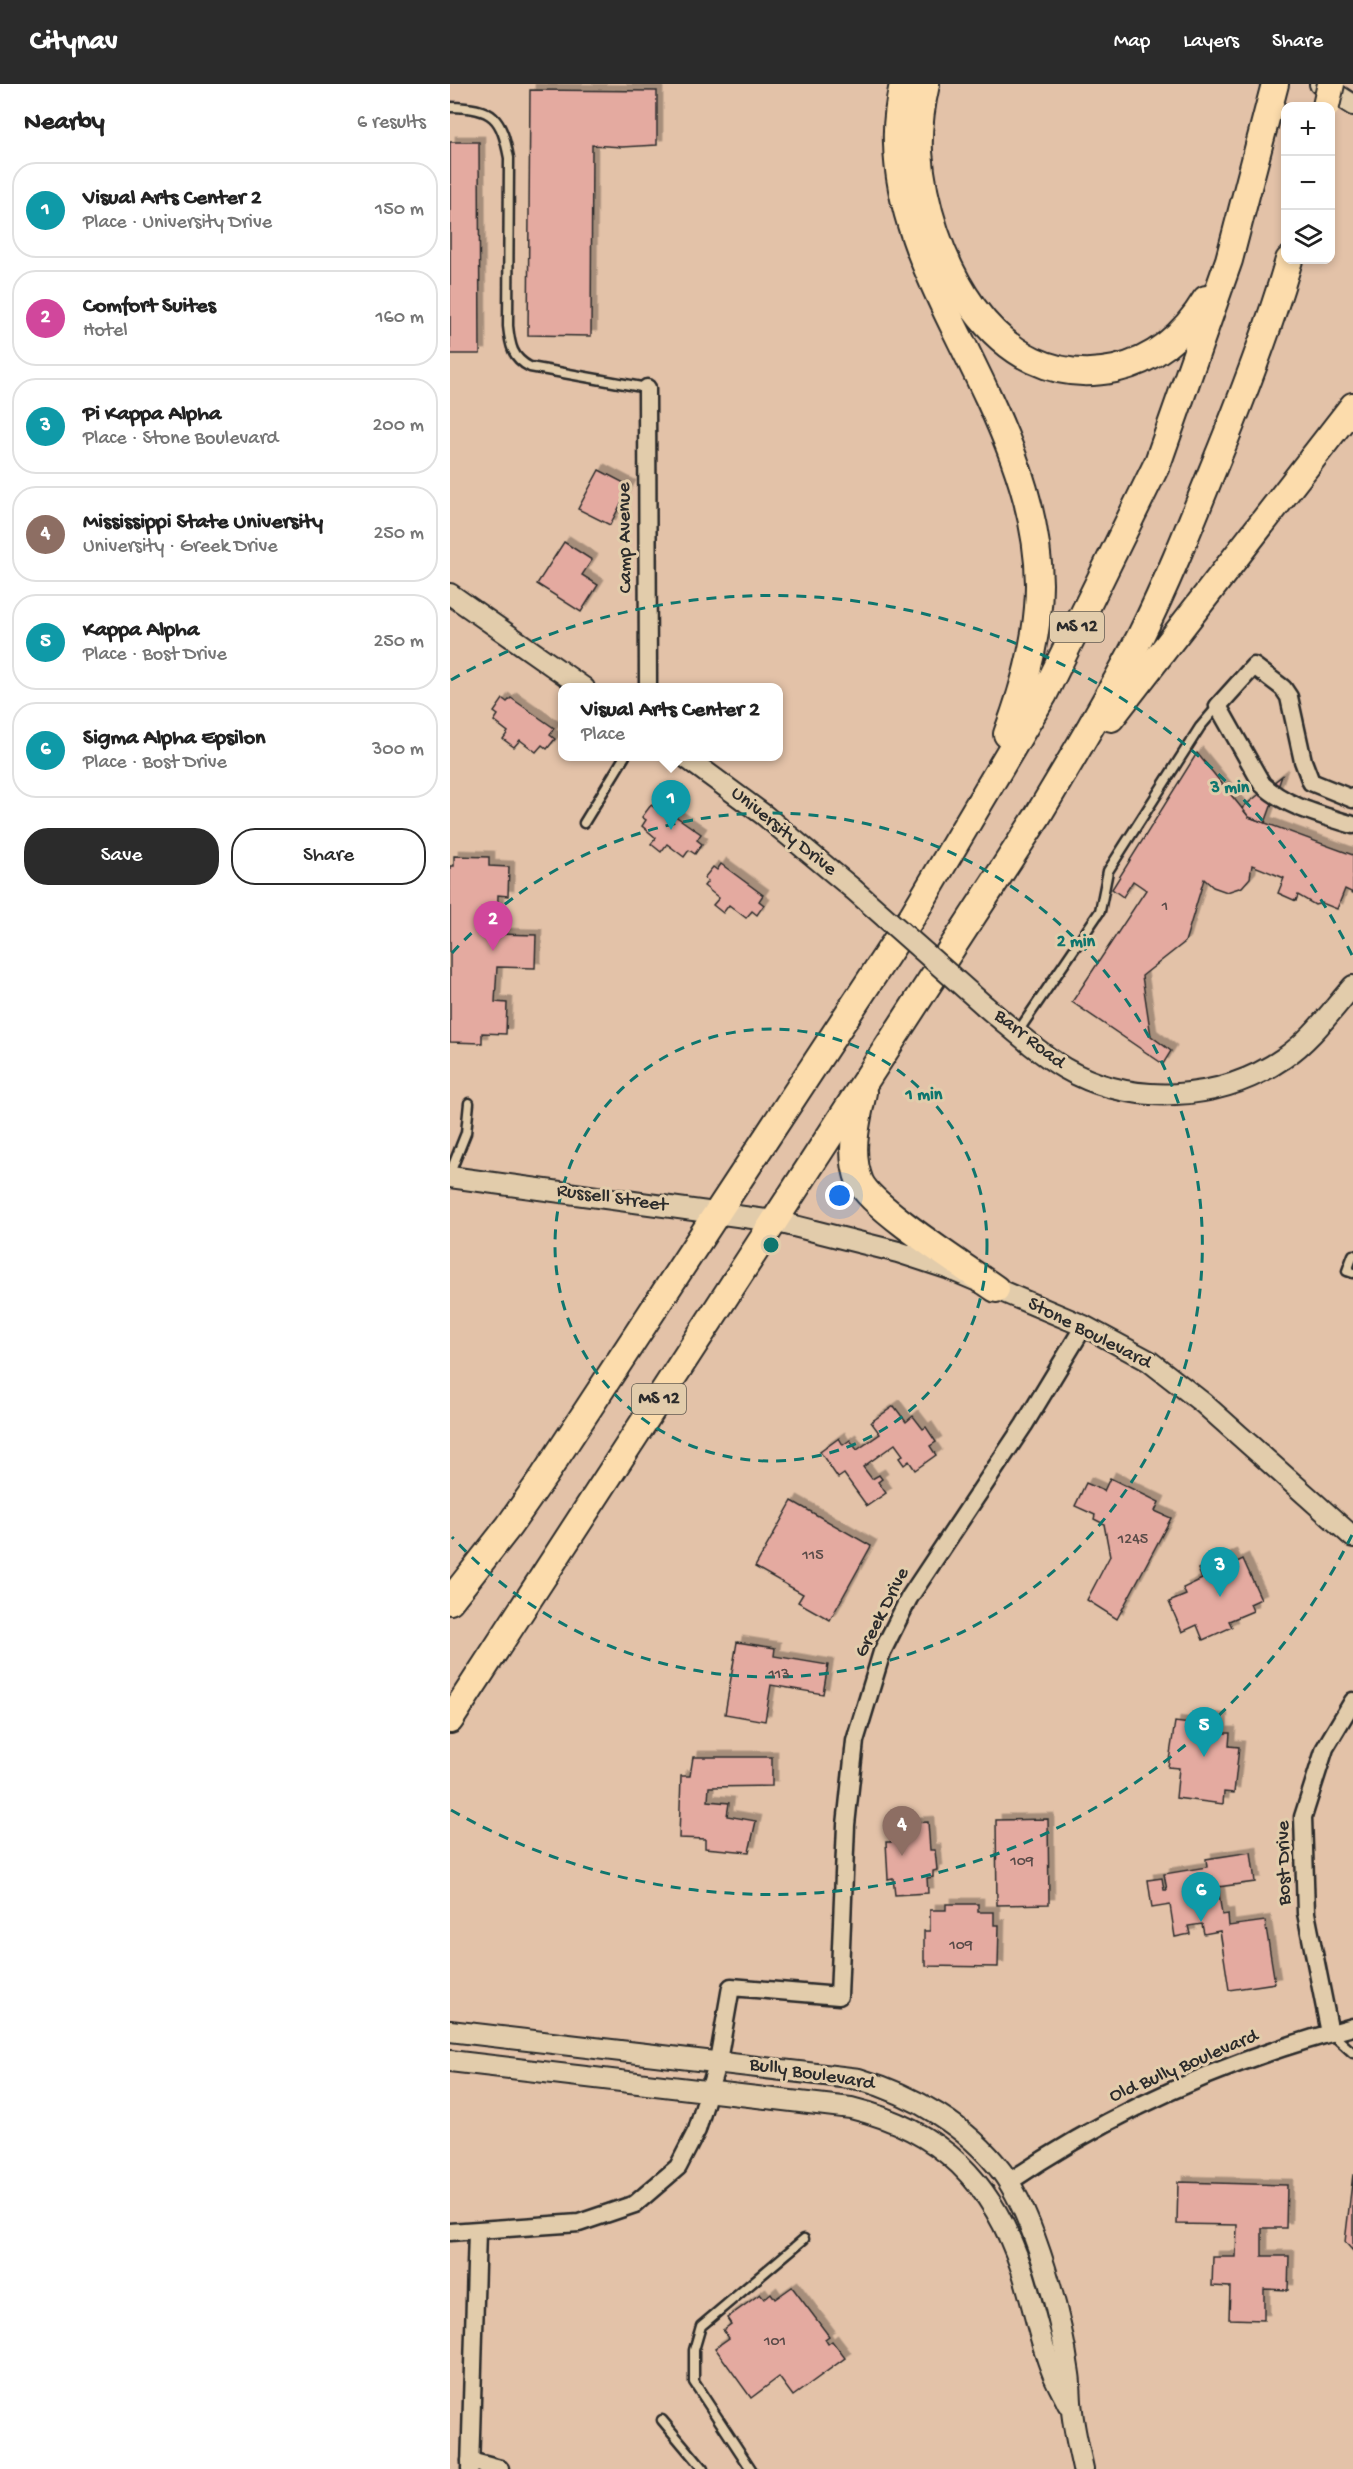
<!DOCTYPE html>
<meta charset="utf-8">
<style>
body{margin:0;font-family:"Gochi Hand",sans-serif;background:#f2f2f2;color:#222}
.controls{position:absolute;right:18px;top:18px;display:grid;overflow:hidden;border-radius:12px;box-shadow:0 3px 9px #0003}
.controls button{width:54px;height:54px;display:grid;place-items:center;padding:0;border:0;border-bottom:2px solid #e0e0e0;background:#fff;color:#222;font:30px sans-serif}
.you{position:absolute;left:390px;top:1112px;width:21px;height:21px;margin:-15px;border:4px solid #fff;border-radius:50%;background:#1a73e8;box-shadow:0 0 0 9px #1a73e833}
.badge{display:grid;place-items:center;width:39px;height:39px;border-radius:50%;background:#2b2b2b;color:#fff;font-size:20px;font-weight:700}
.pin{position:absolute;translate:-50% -50px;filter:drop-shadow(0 2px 3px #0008)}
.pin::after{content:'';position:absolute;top:32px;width:21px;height:18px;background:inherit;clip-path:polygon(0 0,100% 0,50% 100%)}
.popup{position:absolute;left:108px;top:599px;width:225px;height:78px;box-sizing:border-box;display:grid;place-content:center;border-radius:12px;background:#fff;filter:drop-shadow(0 2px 4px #0005);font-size:20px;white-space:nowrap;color:#767676}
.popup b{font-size:22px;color:#222}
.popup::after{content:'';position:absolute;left:50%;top:100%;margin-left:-12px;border:12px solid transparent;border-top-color:#fff}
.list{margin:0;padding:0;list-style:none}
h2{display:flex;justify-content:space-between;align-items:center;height:78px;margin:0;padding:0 24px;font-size:26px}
h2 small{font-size:20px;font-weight:400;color:#767676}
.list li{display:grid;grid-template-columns:39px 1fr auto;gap:18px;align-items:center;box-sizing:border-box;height:96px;margin:0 12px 12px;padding:0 12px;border:2px solid #e0e0e0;border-radius:24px}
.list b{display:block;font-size:22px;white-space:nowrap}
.list p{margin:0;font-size:20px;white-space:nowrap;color:#767676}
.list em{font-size:20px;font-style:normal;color:#767676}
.actions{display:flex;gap:12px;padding:18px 24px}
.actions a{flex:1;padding:14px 0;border:2px solid #2b2b2b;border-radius:24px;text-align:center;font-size:21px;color:#2b2b2b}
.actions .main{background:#2b2b2b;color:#fff}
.icon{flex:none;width:33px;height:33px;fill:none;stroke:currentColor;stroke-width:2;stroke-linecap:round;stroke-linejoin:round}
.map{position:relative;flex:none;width:903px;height:2385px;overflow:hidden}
header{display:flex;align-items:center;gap:36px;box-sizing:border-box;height:84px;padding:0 30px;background:#2b2b2b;color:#fff}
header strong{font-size:28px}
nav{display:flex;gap:33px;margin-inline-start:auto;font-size:21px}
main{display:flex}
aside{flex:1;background:#fff}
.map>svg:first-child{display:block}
.building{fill:#e4aaa0;stroke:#2b2b2b;stroke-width:1.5;filter:url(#shadow)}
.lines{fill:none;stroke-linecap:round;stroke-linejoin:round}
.service-casing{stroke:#2b2b2b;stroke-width:13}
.minor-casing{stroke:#2b2b2b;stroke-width:21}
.tertiary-casing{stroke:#2b2b2b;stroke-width:24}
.primary-casing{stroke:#2b2b2b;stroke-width:30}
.service{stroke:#e2ccab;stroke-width:8}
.minor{stroke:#e2ccab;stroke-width:16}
.tertiary{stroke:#e2ccab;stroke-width:20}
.primary{stroke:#fcdcac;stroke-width:26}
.tertiary-bridge-casing{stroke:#2b2b2b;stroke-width:24;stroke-linecap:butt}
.primary-bridge-casing{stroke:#2b2b2b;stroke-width:30;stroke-linecap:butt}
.tertiary-bridge{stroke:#e2ccab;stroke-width:20}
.primary-bridge{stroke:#fcdcac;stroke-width:26}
.ring{fill:none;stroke:#0f766e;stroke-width:3;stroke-dasharray:10 8}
.labels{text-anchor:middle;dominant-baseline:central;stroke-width:6;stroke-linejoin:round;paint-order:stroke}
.number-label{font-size:16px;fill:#594b48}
.shield{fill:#e2ccab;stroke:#625b51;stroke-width:1.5}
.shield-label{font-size:18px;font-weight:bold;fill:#2b2b2b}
.street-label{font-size:20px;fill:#2b2b2b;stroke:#e2ccab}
.centre{fill:#0f766e;stroke:#e2ccab;stroke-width:3}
.ring-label{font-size:18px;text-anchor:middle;font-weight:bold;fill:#0f766e;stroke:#e2ccab;stroke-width:6;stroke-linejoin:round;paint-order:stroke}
</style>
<header>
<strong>Citynav</strong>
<nav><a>Map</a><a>Layers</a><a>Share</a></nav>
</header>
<main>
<aside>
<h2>Nearby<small>6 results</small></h2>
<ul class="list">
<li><span class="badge" style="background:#0f9aa8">1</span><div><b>Visual Arts Center 2</b><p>Place · University Drive</p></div><em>150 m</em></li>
<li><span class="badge" style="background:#d1479c">2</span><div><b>Comfort Suites</b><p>Hotel</p></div><em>160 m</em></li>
<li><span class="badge" style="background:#0f9aa8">3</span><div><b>Pi Kappa Alpha</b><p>Place · Stone Boulevard</p></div><em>200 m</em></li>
<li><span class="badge" style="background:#8d6e63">4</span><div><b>Mississippi State University</b><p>University · Greek Drive</p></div><em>250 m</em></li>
<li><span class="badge" style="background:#0f9aa8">5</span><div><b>Kappa Alpha</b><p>Place · Bost Drive</p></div><em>250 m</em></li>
<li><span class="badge" style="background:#0f9aa8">6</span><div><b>Sigma Alpha Epsilon</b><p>Place · Bost Drive</p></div><em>300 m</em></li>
</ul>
<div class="actions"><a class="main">Save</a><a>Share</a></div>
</aside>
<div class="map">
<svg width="903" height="2385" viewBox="0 0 903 2385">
<defs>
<filter id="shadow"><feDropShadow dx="5.5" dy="-5.5" stdDeviation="0" flood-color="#0004"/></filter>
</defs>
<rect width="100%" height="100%" fill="#e3c2a8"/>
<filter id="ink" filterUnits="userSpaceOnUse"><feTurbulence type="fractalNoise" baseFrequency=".0167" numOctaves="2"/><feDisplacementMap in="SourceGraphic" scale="12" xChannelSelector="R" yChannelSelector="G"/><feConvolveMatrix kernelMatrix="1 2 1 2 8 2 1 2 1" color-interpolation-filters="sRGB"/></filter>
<g filter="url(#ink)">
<g class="building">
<polygon points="80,6 207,7 207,61 172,63 142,61 141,252 78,251"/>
<polygon points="0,58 29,58 30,270 0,270"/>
<polygon points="149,386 180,402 160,441 128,425"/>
<polygon points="114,458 142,476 132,491 148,501 131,528 87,500"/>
<polygon points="61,614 104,644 100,651 105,655 97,665 92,661 86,668 70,656 64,663 53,655 58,648 44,637 48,631 44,628 53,615 57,618"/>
<polygon points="747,669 799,733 903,771 903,809 895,805 887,825 872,819 865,821 848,811 846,817 828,809 834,794 802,781 800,794 792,803 777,808 763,803 754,795 735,858 692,892 701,952 721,967 713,980 622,918 696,806 683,797 673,813 662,805"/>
<polygon points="832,692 815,739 799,733 792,724"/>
<polygon points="208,720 251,750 247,756 252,760 245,770 239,766 234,773 217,760 211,768 201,760 206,754 192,742 196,736 192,733 201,721 205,724"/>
<polygon points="4,772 39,773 39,782 59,783 58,812 48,811 47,850 86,851 85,884 47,883 45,918 57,919 56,950 32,949 32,959 0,958 0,782 4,782"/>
<polygon points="271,780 313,811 309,817 314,821 307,831 302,827 296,834 279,821 273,829 263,821 269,814 254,802 258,797 254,794 263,783 267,786"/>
<polygon points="444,1322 456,1338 463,1332 473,1345 476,1343 486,1358 480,1362 486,1371 465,1386 459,1377 454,1381 449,1374 453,1371 445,1360 413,1383 422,1395 429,1391 432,1395 428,1398 436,1409 417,1422 394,1390 388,1394 370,1368 389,1354 393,1361 400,1356 407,1366 430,1350 421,1338"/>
<polygon points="660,1394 709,1418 705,1427 721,1434 667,1535 637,1516 660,1472 654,1440 644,1435 645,1431 625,1422 636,1399 654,1407"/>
<polygon points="342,1417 421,1462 380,1536 348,1518 353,1510 305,1483"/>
<polygon points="781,1471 785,1479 793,1475 811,1515 800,1520 803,1527 779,1537 782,1543 753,1556 747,1541 732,1548 719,1518 736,1511 733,1504 752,1495 748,1485"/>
<polygon points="287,1558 325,1564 324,1572 378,1581 373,1610 321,1601 315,1637 275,1630"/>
<polygon points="755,1634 772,1635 771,1649 780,1649 779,1662 789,1663 784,1709 774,1708 773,1720 726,1714 729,1684 718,1683 725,1638 755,1642"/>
<polygon points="243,1673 322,1673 322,1702 259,1703 258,1717 279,1719 277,1732 306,1737 299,1768 255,1764 255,1755 229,1754 231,1692 240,1692"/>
<polygon points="598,1735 599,1820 547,1821 546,1736"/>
<polygon points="478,1738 480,1766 485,1766 487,1786 483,1787 483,1793 477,1794 478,1809 445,1811 443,1794 438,1795 436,1758 441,1758 441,1746 446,1746 446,1740"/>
<polygon points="801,1768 805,1798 768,1803 772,1831 778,1830 779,1842 815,1837 825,1899 779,1906 770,1847 754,1850 752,1840 738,1842 740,1850 725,1853 720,1821 702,1824 698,1796 712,1794 714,1806 717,1806 714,1790 757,1783 756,1775"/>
<polygon points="496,1820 528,1820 528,1828 544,1828 544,1841 549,1841 548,1883 476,1882 476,1877 474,1877 474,1847 480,1847 480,1826 496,1826"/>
<polygon points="903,2090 903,2167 895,2158"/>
<polygon points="728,2098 837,2101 836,2144 812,2144 812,2172 839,2172 838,2206 814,2205 814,2236 779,2235 780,2203 762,2202 763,2173 786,2173 787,2141 727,2140"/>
<polygon points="342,2203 379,2252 375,2255 378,2260 382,2257 395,2274 343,2312 329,2293 301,2314 265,2264 279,2254 273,2246 281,2240 277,2234 310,2210 314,2215 321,2209 325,2215"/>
</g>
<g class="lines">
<g class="service-casing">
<g id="service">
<path d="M0,23c44,1 51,10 59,51l-1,168c2,19 4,32 22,41l117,21"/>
<polyline points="134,739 175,672"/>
<polyline points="567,949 650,827 658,787 750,643 768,622"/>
<polyline points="0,1089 16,1049 19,1019"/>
<polyline points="903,1171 897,1187 903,1189"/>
<polyline points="881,1949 903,1969"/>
<polyline points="212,2336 253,2385"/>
<polyline points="301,2385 244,2298 244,2266 251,2242 354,2155"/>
</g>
</g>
<g class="minor-casing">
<g id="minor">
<polyline points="197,304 198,604"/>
<path d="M903,715l-42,-17 -8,-21 -14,-64 -6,-9 -29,-22 -36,40 44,78c24,23 60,31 91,41"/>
<polyline points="880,1949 856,1829 853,1733 875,1664 903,1617"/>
<path d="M559,2098c104,-71 221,-123 344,-155"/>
<polyline points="0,2148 129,2139 185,2120 228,2083 247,2046 268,1977 281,1903 389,1912 396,1741 405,1657 432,1568 459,1514 574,1341 634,1242"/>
<polyline points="20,2377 50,2385"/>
<polyline points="20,2385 27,2147"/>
</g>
</g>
<g class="tertiary-casing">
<g id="tertiary">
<polyline points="870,0 903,21"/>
<polyline points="0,510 134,604"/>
<polyline points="234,672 314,731 403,805"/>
<path d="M535,922c25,21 51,45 79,62 67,39 156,34 220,-10 28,-19 47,-47 69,-72"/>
<polyline points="0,1093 324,1137 448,1168 497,1184 634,1242 699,1277 753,1319 903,1453"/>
<path d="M0,1947l409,48c55,16 108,47 143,93 34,47 59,145 67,202 2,12 1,25 3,37 2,19 7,39 11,58"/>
<path d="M0,1977l401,47c90,22 142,74 171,162 11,33 17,69 30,101 4,11 11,22 16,33"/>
</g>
</g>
<g class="primary-casing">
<g id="primary">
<path d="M453,0c-4,19 -7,39 -6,59 1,65 29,127 57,184 40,81 84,165 85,257 0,52 -14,102 -32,150"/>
<path d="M476,0c-5,22 -8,45 -7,68 7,101 73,243 196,217 40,-9 70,-35 91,-70"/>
<polyline points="661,634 903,322"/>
<path d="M413,1008c-6,29 -15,61 -3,90 12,26 108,87 136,107"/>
<polyline points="0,1517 59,1442 94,1392 463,831 594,610 708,378 779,176 825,0"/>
<path d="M0,1636l587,-903c36,-60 72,-120 104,-182 25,-50 46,-102 67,-154 30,-72 59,-146 81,-221"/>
</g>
</g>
<use href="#service" class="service"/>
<use href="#minor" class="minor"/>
<use href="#tertiary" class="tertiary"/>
<use href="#primary" class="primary"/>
<g class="tertiary-bridge-casing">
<polyline id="tertiary-bridge" points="403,805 535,922"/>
</g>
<g class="primary-bridge-casing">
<polyline id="primary-bridge" points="876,22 881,0"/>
</g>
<use href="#tertiary-bridge" class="tertiary-bridge"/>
<use href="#primary-bridge" class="primary-bridge"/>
</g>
</g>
<g class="ring">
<circle cx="321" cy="1161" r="216"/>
<path d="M2 869A432 432 0 1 1 2 1453"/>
<path d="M902 1451A649 649 0 0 1 1 1726M1 596A649 649 0 0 1 902 871"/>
</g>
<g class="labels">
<g class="number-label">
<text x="715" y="823">1</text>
<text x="683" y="1456">1245</text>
<text x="363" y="1472">115</text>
<text x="329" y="1591">113</text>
<text x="572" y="1778">109</text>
<text x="511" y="1862">109</text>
<text x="325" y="2258">101</text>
</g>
<g class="shield">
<rect x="600" y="528" width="54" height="30" rx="4.5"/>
<rect x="182" y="1300" width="54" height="30" rx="4.5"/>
</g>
<g class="shield-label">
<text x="627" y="543">MS 12</text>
<text x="209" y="1315">MS 12</text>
</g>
<g class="street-label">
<text transform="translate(176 454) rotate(-91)">Camp Avenue</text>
<text transform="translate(333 748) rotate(39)">University Drive</text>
<text transform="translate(579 956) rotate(38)">Barr Road</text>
<text transform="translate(162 1115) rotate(8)">Russell Street</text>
<text transform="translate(639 1250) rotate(27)">Stone Boulevard</text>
<text transform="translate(433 1529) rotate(-63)">Greek Drive</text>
<text transform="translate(835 1779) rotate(-91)">Bost Drive</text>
<text transform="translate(734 1983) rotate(-23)">Old Bully Boulevard</text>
<text transform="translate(362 1991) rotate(9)">Bully Boulevard</text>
</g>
</g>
<circle cx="321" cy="1161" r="9" class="centre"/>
<g class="ring-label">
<text x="780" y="708">3 min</text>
<text x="626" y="862">2 min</text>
<text x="474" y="1015">1 min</text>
</g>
</svg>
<div class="controls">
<button>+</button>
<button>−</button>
<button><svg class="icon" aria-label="layers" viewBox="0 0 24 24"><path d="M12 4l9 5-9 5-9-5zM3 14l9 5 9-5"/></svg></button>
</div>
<div class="you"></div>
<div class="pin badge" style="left:221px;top:746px;background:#0f9aa8">1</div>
<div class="popup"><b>Visual Arts Center 2</b>Place</div>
<div class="pin badge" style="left:43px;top:867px;background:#d1479c">2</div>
<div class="pin badge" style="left:770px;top:1513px;background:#0f9aa8">3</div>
<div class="pin badge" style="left:452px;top:1772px;background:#8d6e63">4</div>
<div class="pin badge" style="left:754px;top:1673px;background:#0f9aa8">5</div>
<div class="pin badge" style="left:751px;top:1838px;background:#0f9aa8">6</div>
</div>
</main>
